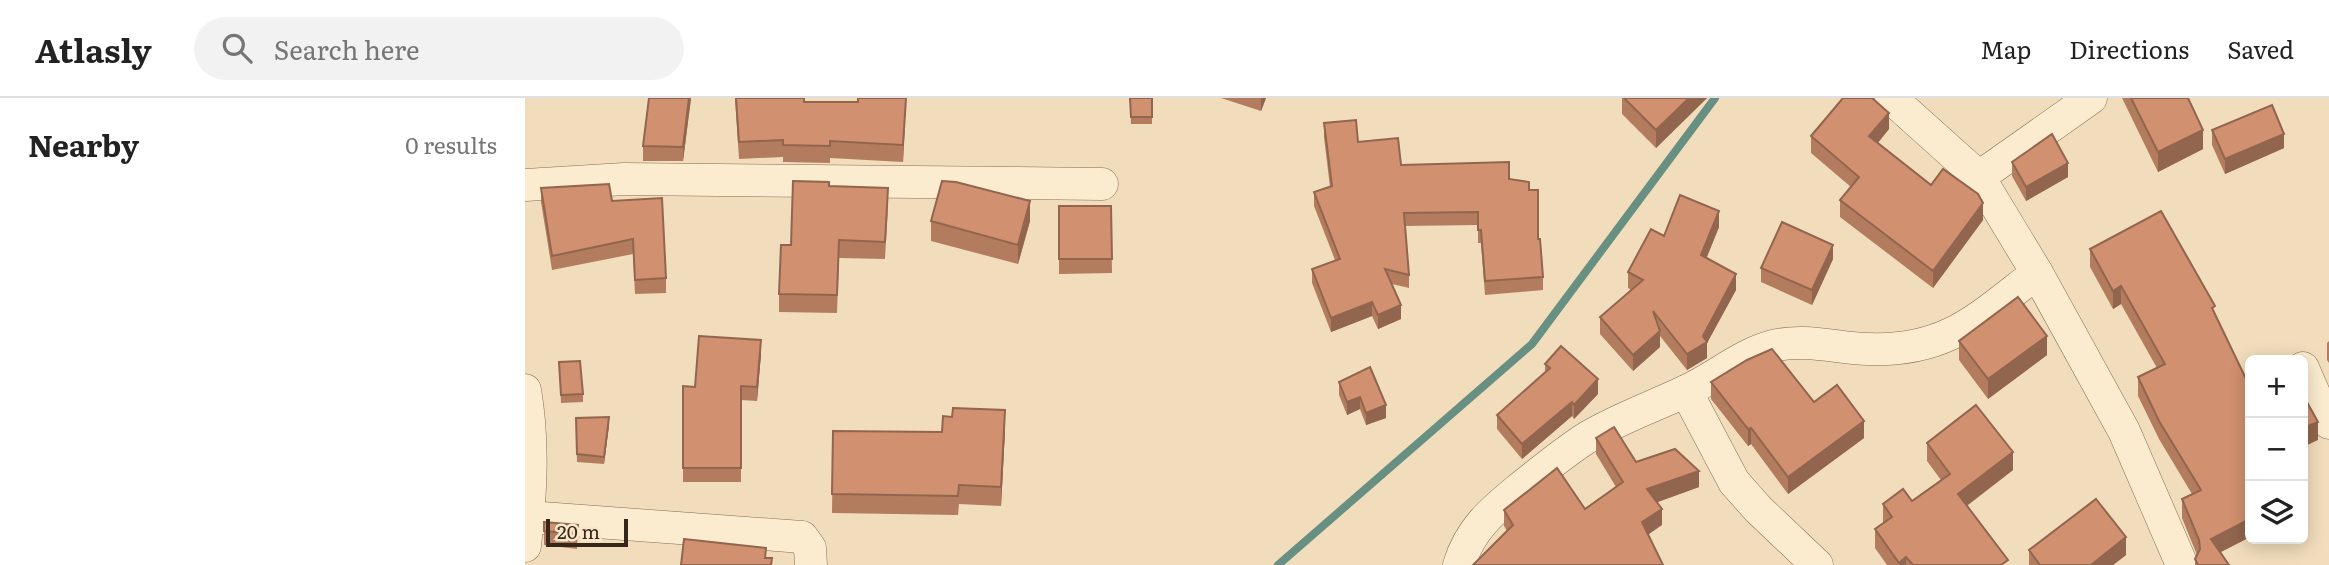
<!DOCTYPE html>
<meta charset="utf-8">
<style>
body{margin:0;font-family:Literata,serif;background:#f2f2f2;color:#222}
.controls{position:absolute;right:21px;bottom:21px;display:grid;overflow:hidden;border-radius:10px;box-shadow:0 4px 18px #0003}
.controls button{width:63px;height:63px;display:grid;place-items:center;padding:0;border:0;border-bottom:2px solid #e0e0e0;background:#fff;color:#222;font:35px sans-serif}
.scale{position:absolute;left:21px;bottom:18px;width:82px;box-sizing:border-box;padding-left:7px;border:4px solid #37261a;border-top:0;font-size:19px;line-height:24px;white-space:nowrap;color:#37261a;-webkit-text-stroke:5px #f8e7cc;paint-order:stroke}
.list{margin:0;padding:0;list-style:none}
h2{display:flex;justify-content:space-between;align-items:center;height:91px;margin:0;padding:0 28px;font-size:30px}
h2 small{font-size:23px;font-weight:400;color:#767676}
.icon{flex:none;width:38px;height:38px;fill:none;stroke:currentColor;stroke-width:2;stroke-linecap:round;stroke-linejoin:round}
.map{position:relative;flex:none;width:1804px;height:467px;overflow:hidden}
header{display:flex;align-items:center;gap:42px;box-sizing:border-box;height:98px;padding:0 35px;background:#fff;border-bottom:2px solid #e0e0e0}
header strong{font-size:33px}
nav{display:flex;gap:38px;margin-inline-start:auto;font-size:24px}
.search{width:490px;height:63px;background:#f2f2f2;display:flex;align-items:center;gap:18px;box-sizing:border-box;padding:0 24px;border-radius:38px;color:#767676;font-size:26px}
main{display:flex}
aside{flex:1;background:#fff}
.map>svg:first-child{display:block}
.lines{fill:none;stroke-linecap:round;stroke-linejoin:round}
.stream{stroke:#678f82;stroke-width:8}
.minor-casing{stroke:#896c54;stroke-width:33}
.minor{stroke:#fbebcf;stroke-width:32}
.wall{fill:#b47c5f}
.shaded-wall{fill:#92654e}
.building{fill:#d1906f;stroke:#92654e;stroke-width:2}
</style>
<header>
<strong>Atlasly</strong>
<div class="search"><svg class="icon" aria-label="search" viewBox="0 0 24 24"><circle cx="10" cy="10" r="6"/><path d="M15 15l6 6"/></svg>Search here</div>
<nav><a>Map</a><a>Directions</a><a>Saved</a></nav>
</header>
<main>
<aside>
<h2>Nearby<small>0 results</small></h2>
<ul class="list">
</ul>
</aside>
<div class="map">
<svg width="1804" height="467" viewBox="0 0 1804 467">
<rect width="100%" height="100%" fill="#f1ddbc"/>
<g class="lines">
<polyline class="stream" points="753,467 1007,246 1190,0"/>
<g class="minor-casing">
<g id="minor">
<polyline points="1366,0 1454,79 1512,175 1599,333 1657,467"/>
<polyline points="1454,79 1566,0"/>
<polyline points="0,87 99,81 577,86"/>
<polyline points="1778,270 1797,314 1804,325"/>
<path d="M0,292c9,53 6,103 0,156"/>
<polyline points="1161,293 1209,384 1233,411 1292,467"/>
<polyline points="3,419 277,439 285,450 286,467"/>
<path d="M934,467c11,-36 33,-54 61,-77 23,-18 44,-36 68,-51 30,-18 64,-30 96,-45 31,-14 56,-37 89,-46 31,-8 64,2 95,3 79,3 110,-31 169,-76"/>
</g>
</g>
<use href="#minor" class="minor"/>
</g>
<g class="wall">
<polygon points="166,0 158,63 118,63 118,48"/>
<polygon points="210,0 279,0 279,4 333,4 381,0 378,64 305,60 305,65 258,64 258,59 214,61"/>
<polygon points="605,0 627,0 627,26 606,26"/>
<polygon points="696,0 741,0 736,13"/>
<polygon points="1097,0 1182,0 1131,50 1097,16"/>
<polygon points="1597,0 1663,0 1678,51 1633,74"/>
<polygon points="799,25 876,67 984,81 1004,92 1013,141 1018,179 1018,192 960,197 956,145 953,145 953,127 880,128 884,177 884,190 867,186 876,221 853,231 847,218 806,234 787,185 787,171 810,162 789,108 789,94 805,89 799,39"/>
<polygon points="1364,31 1353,45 1406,87 1458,122 1408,190 1315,119 1315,102 1326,89 1286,55 1286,38"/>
<polygon points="1687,32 1759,50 1700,76 1687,47"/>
<polygon points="1487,64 1543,79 1501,103 1487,78"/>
<polygon points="304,88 363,108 360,161 314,160 312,215 254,214 254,196 266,147"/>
<polygon points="16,90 87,103 141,180 141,195 110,196 108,156 27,172 16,104"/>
<polygon points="534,108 586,108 587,175 534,176"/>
<polygon points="406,123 505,123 493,166 406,143"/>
<polygon points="1194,129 1181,160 1211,192 1182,245 1182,260 1162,272 1135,238 1135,249 1108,273 1075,236 1075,219 1106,192 1103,190 1103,174 1139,138"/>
<polygon points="1565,151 1690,217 1722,283 1725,282 1725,439 1696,454 1704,467 1670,467 1670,461 1672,457 1657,420 1657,401 1667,396 1634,341 1613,298 1613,279 1632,270 1596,206 1588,211 1565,169"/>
<polygon points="1308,161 1287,207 1236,184 1236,170"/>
<polygon points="1434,243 1522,257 1463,301 1434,262"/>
<polygon points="1804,243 1804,265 1802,262 1802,245"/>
<polygon points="236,256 232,303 216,302 216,384 158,384 158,288 170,289"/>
<polygon points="34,264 58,296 58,304 36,305"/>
<polygon points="1020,266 1073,296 1049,321 1047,318 997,361 972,331 972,317 1020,275"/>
<polygon points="814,284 861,320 841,327 835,311 822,317 814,297"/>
<polygon points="1186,284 1289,304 1339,340 1263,396 1226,346 1223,348 1186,301"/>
<polygon points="51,320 84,327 79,366 52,364"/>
<polygon points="480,332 476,408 434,406 433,417 307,415 308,333 417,334"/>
<polygon points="1071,340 1111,364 1174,389 1132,404 1137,427 982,433 979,428 979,412 1060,411 1091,389 1071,356"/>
<polygon points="1402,345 1488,372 1442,408 1476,467 1362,467 1350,450 1350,431 1358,425 1358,406 1387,403 1416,382 1402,363"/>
<polygon points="53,427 52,451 19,447 19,433"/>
<polygon points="1504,452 1601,457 1588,467 1504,467"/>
</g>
<g class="shaded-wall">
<polygon points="164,0 166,0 158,63 158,49"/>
<polygon points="381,0 378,64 378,47"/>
<polygon points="736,0 741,0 736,13"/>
<polygon points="1164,0 1182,0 1131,50 1131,32"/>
<polygon points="1364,15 1364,31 1344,55 1344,38"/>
<polygon points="1678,32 1678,51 1633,74 1633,54"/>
<polygon points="1759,36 1759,50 1700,76 1700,61"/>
<polygon points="1543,65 1543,79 1501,103 1501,89"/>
<polygon points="505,103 505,123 493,166 493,147"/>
<polygon points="1458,105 1458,122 1408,190 1408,173"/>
<polygon points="1194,113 1194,129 1176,174 1176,157"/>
<polygon points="1308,147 1308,161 1287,207 1287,192"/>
<polygon points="1211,176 1211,192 1182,245 1182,260 1162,272 1162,256 1178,238"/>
<polygon points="1596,188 1596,206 1588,211 1588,193"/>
<polygon points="847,204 847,218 806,234 806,220"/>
<polygon points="876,207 876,221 853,231 853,217"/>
<polygon points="1135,233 1135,249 1108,273 1108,257"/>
<polygon points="1522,238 1522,257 1463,301 1463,281"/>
<polygon points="236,242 236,256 232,303 232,289"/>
<polygon points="1073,281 1073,296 1049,321 1049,307"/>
<polygon points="835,299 835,311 822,317 822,304"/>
<polygon points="1047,304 1047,318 997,361 997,346"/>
<polygon points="861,307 861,320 841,327 841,315"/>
<polygon points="480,312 480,332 476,408 476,389"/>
<polygon points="84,319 84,327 79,366 79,359"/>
<polygon points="1339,323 1339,340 1263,396 1263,379"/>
<polygon points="1793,324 1793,342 1778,349 1778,330"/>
<polygon points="1226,330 1226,346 1223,348 1223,331"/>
<polygon points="1488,354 1488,372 1433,414 1433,396"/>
<polygon points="1174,373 1174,389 1122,408 1122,391"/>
<polygon points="1137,411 1137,427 1117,441 1117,424"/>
<polygon points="1725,421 1725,439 1686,459 1686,441"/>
<polygon points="1601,439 1601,457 1588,467 1566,467"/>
<polygon points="1381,459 1381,467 1374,467 1374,465"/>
</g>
<g class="building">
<polygon points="124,0 164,0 158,49 118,48"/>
<polygon points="211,0 279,0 279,4 333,4 333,0 381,0 378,47 305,43 305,48 258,47 258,42 214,44"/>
<polygon points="605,0 627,0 627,19 606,19"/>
<polygon points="1099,0 1164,0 1131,32"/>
<polygon points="1318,0 1347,0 1364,15 1344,38 1406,87 1418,71 1453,96 1458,105 1408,173 1315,102 1334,79 1286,38"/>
<polygon points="1606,0 1663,0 1678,32 1633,54"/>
<polygon points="1747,7 1759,36 1700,61 1687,32"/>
<polygon points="831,22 833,44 873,40 876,67 984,64 984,81 1004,84 1004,92 1013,92 1013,141 1015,141 1018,179 960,183 956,132 953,132 953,114 879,115 884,177 860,171 876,207 853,217 847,204 806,220 787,171 815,161 789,94 807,88 799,25"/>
<polygon points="1527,36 1543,65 1501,89 1487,64"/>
<polygon points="268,83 304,84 304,88 363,90 360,144 314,142 312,197 254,196 256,147 266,147"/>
<polygon points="417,83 431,84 505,103 493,147 406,123"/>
<polygon points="84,86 87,103 137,100 141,180 110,182 108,141 27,158 16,90"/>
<polygon points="1155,97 1194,113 1176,157 1211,176 1178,238 1182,244 1162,256 1128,213 1135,233 1108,257 1075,219 1118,182 1103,174 1126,131 1139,138"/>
<polygon points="534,108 586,108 587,161 534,161"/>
<polygon points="1636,113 1690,208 1687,210 1722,283 1725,282 1725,421 1686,441 1704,467 1673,467 1670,461 1675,451 1674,442 1657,401 1676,392 1634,323 1613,279 1640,266 1596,188 1588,193 1565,151"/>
<polygon points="1257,124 1308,147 1287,192 1236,170"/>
<polygon points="1493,199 1522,238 1463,281 1434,243"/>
<polygon points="174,238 236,242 232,289 216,288 216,370 158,370 158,288 170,289"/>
<polygon points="1036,248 1073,281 1049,307 1047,304 997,346 972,317 1025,270 1020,266"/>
<polygon points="1247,251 1289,304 1312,287 1339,323 1263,379 1226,330 1223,331 1186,284 1222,262"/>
<polygon points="55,263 58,296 36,297 34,264"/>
<polygon points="845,269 861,307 841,315 835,299 822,304 814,284"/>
<polygon points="1778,297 1793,324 1778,330"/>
<polygon points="1451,307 1488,354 1433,396 1483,462 1476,467 1388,467 1381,459 1374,465 1350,431 1367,419 1358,406 1378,391 1387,403 1425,376 1402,345"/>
<polygon points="428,310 480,312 476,389 434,387 433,398 307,396 308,333 417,334 418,318 427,319"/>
<polygon points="84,319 79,359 52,356 51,320"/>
<polygon points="1089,329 1111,364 1150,351 1174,373 1122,391 1137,411 1117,424 1138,467 948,467 988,427 979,412 1032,370 1060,411 1098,384 1071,340"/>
<polygon points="1571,401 1601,439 1566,467 1515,467 1504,452"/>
<polygon points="19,424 53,427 52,436 19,433"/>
<polygon points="159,441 241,450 240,460 247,460 246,467 156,467"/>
</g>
</svg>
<div class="controls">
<button>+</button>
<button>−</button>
<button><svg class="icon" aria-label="layers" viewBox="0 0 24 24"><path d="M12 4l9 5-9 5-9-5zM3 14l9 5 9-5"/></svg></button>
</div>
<div class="scale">20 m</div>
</div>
</main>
